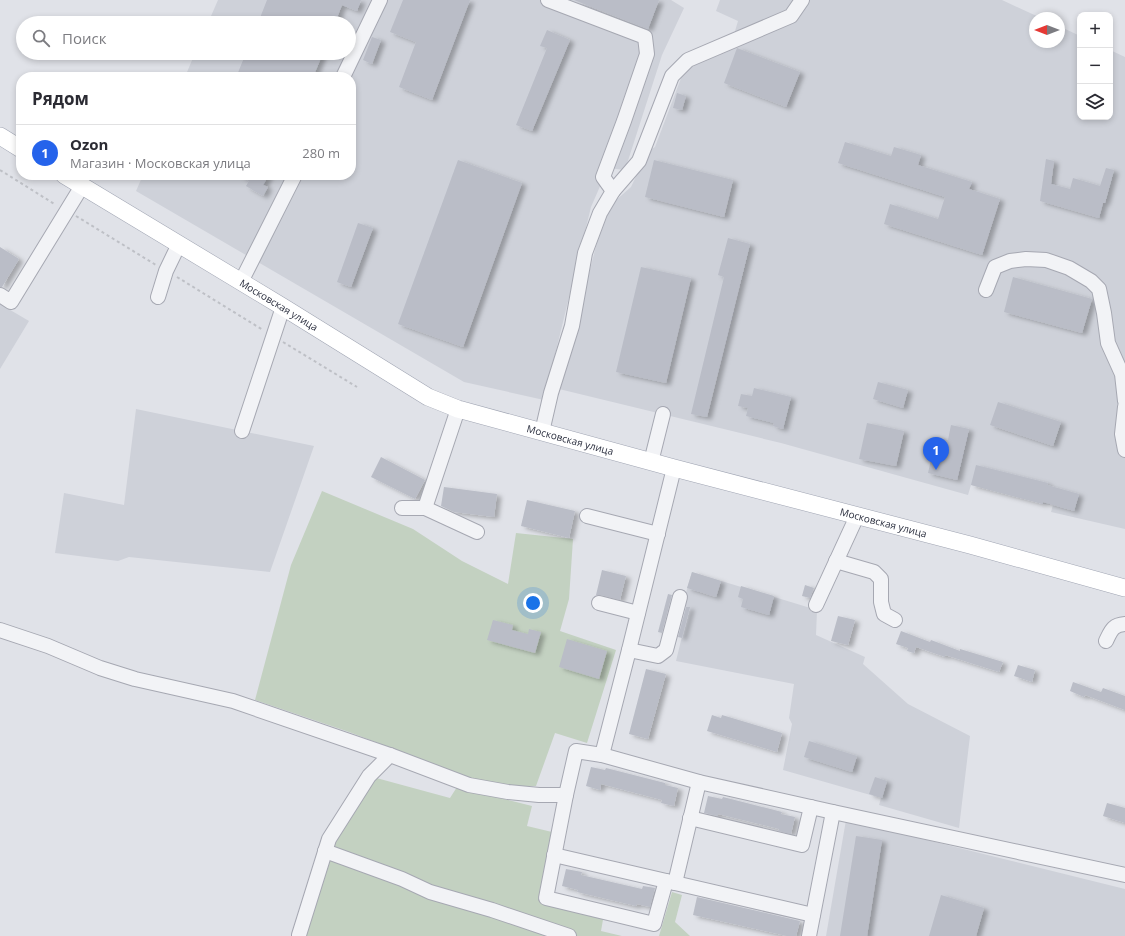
<!DOCTYPE html>
<html lang="ru">
<meta charset="utf-8">
<style>
body{margin:0;font-family:"Open Sans",sans-serif;background:#f2f2f3;color:#2b2b33}
.controls{position:absolute;right:12px;top:12px;display:grid;overflow:hidden;border-radius:8px;box-shadow:0 2px 6px #0003}
.controls button{width:36px;height:36px;display:grid;place-items:center;padding:0;border:0;border-bottom:1px solid #e1e1e2;background:#fff;color:#2b2b33;font:20px sans-serif}
.compass{position:absolute;left:1029px;top:12px;width:36px;height:36px;border-radius:50%;background:#fff;box-shadow:0 2px 6px #0003;rotate:270deg}
.you{position:absolute;left:533px;top:603px;width:14px;height:14px;margin:-10px;border:3px solid #fff;border-radius:50%;background:#1a73e8;box-shadow:0 0 0 6px #1a73e833}
.badge{display:grid;place-items:center;width:26px;height:26px;border-radius:50%;background:#2563eb;color:#fff;font-size:13px;font-weight:700}
.pin{position:absolute;translate:-50% -33px;filter:drop-shadow(0 1px 2px #0008)}
.pin::after{content:'';position:absolute;top:21px;width:14px;height:12px;background:inherit;clip-path:polygon(0 0,100% 0,50% 100%)}
.list{margin:0;padding:0;list-style:none}
h2{display:flex;justify-content:space-between;align-items:center;height:52px;margin:0;padding:0 16px;font-size:17px}
h2 small{font-size:13px;font-weight:400;color:#7c7c81}
.list li{display:grid;grid-template-columns:26px 1fr auto;gap:12px;align-items:center;box-sizing:border-box;height:56px;padding:0 16px;border-top:1px solid #e1e1e2}
.list b{display:block;font-size:15px;white-space:nowrap}
.list p{margin:0;font-size:13px;white-space:nowrap;color:#7c7c81}
.list em{font-size:13px;font-style:normal;color:#7c7c81}
.icon{flex:none;width:22px;height:22px;fill:none;stroke:currentColor;stroke-width:2;stroke-linecap:round;stroke-linejoin:round}
.map{position:relative;flex:none;width:1125px;height:936px;overflow:hidden}
.search{position:absolute;background:#fff;box-shadow:0 2px 6px #0003;left:16px;top:16px;width:340px;height:44px;display:flex;align-items:center;gap:10px;box-sizing:border-box;padding:0 14px;border-radius:22px;color:#7c7c81;font-size:15px}
.panel{position:absolute;background:#fff;box-shadow:0 2px 6px #0003;left:16px;top:72px;width:340px;height:108px;border-radius:16px}
.map>svg:first-child{display:block}
.built{fill:#ced1d9}
.green{fill:#c3d1c1}
.building{fill:#babdc7;filter:url(#shadow)}
.lines{fill:none;stroke-linecap:round;stroke-linejoin:round}
.minor-casing{stroke:#a6a8b2;stroke-width:16}
.major-casing{stroke:#a0a5b3;stroke-width:18}
.path{stroke:#bec0c6;stroke-width:2;stroke-dasharray:3 3;stroke-linecap:butt}
.minor{stroke:#f2f3f6;stroke-width:14}
.major{stroke:#fff;stroke-width:17}
.labels{text-anchor:middle;dominant-baseline:central;stroke-width:3;stroke-linejoin:round;paint-order:stroke}
.street-label{font-size:10px;fill:#2a2e3e;stroke:#eff1f5}
</style>
<div class="map">
<svg width="1125" height="936" viewBox="0 0 1125 936">
<defs>
<filter id="shadow"><feDropShadow dx="4.5" dy="2.5" stdDeviation="2" flood-color="#0004"/></filter>
</defs>
<rect width="100%" height="100%" fill="#e0e2e8"/>
<g class="built">
<polygon points="218,0 671,0 684,8 662,55 625,170 608,168 591,207 544,400 464,382 136,191 143,175 351,175 351,77 185,77 195,53 349,53 349,23 208,23"/>
<polygon points="720,0 1002,0 1041,18 1035,18 1035,42 1059,42 1059,26 1080,36 1080,117 1110,117 1110,50 1125,57 1125,529 1051,512 1053,505 1043,504 971,485 968,495 781,443 559,389 602,223 615,201 631,187 648,151 655,147 683,73 697,64 730,48 738,21 716,11"/>
<polygon points="0,304 29,321 0,369"/>
<polygon points="136,409 314,446 270,572 129,557 118,561 55,553 64,493 124,505"/>
<polygon points="692,572 817,610 816,635 865,657 863,664 908,704 970,736 959,828 879,805 881,798 783,770 792,724 789,718 794,684 676,661 689,608 682,606"/>
<polygon points="846,820 1125,889 1125,936 826,936"/>
</g>
<g class="green">
<polygon points="322,491 413,529 462,561 508,584 516,533 573,539 569,599 560,631 616,650 587,743 555,733 536,786 495,787 349,732 255,700 291,565"/>
<polygon points="369,776 450,798 457,787 532,806 527,826 552,832 541,901 604,914 601,931 622,936 300,936 329,839"/>
<polygon points="672,892 682,895 675,922 690,936 659,936"/>
</g>
<g class="building">
<polygon points="267,0 361,0 357,11 342,5 335,23 258,23"/>
<polygon points="403,0 470,0 432,100 399,87 416,42 390,32"/>
<polygon points="574,0 659,0 648,29"/>
<polygon points="547,30 570,40 532,131 516,125 547,48 540,46"/>
<polygon points="372,37 381,40 372,64 363,60"/>
<polygon points="737,48 800,72 786,107 724,83"/>
<polygon points="246,53 323,53 313,77 243,77 237,75"/>
<polygon points="677,93 686,96 682,110 673,108"/>
<polygon points="845,142 891,156 894,147 921,155 918,165 972,182 969,189 1000,199 982,255 884,224 890,204 938,219 945,197 838,163"/>
<polygon points="1046,159 1054,161 1051,184 1070,189 1073,178 1100,186 1106,168 1114,170 1105,203 1103,203 1099,218 1040,201"/>
<polygon points="458,160 522,183 463,347 398,324"/>
<polygon points="654,160 733,180 724,217 645,197"/>
<polygon points="239,175 269,175 263,185 268,187 263,196 246,186 249,181"/>
<polygon points="358,223 373,228 351,287 337,282"/>
<polygon points="728,238 750,244 707,417 691,414 724,277 718,275"/>
<polygon points="0,247 19,259 2,287 0,287"/>
<polygon points="641,267 691,278 666,383 616,372"/>
<polygon points="1013,277 1092,299 1082,333 1004,312"/>
<polygon points="878,382 908,390 903,408 873,399"/>
<polygon points="754,388 791,397 783,429 773,426 774,423 746,416 748,408 738,406 741,394 752,396"/>
<polygon points="998,402 1061,422 1053,446 990,425"/>
<polygon points="867,423 904,431 896,466 859,459"/>
<polygon points="951,425 969,429 957,480 928,473 936,437 948,440"/>
<polygon points="381,457 425,480 415,499 371,477"/>
<polygon points="976,465 1048,483 1047,485 1079,494 1074,511 1043,502 1043,504 971,485"/>
<polygon points="444,487 497,494 494,517 454,512 441,506"/>
<polygon points="527,500 575,511 569,538 521,526"/>
<polygon points="602,570 626,576 620,600 601,595 596,595"/>
<polygon points="692,572 721,581 716,597 687,588"/>
<polygon points="805,585 814,588 810,598 802,596"/>
<polygon points="741,586 774,596 769,615 741,607 743,599 738,597"/>
<polygon points="668,594 672,595 662,633 658,632"/>
<polygon points="686,607 690,607 682,638 678,637"/>
<polygon points="838,616 855,620 848,645 831,641"/>
<polygon points="493,620 513,625 512,630 528,634 529,629 541,632 535,653 487,640"/>
<polygon points="901,631 930,642 931,640 960,651 960,649 1003,662 999,672 945,655 945,657 916,647 914,653 907,651 908,648 896,644"/>
<polygon points="567,639 607,651 599,679 559,667"/>
<polygon points="1018,665 1035,670 1032,682 1014,676"/>
<polygon points="646,669 666,674 648,739 629,734"/>
<polygon points="1073,682 1101,692 1103,688 1125,696 1125,710 1085,695 1084,697 1070,691"/>
<polygon points="712,715 721,718 722,715 782,733 777,752 707,731"/>
<polygon points="809,741 857,756 852,772 804,757"/>
<polygon points="591,767 605,770 606,768 665,783 665,785 678,788 674,806 661,803 662,800 601,784 600,790 586,786"/>
<polygon points="875,777 887,781 882,798 869,794"/>
<polygon points="708,796 722,799 723,797 782,812 781,814 795,817 791,834 778,831 779,829 718,814 718,816 704,813"/>
<polygon points="1107,803 1125,808 1125,823 1103,816"/>
<polygon points="856,836 882,840 867,936 840,936"/>
<polygon points="566,869 582,872 581,875 642,889 643,886 655,888 650,907 637,904 636,906 577,892 578,890 562,886"/>
<polygon points="941,895 984,908 976,936 929,936"/>
<polygon points="697,897 800,921 796,936 787,936 693,915"/>
</g>
<g class="lines">
<g class="minor-casing">
<g id="minor">
<polyline points="343,77 380,0"/>
<polyline points="613,191 639,161 672,76 688,60 791,16 802,0"/>
<polyline points="241,282 295,175"/>
<polyline points="986,290 995,267 1010,261 1026,259 1046,260 1069,268 1091,281 1099,289 1104,313 1108,343 1122,374 1125,401"/>
<polyline points="0,295 11,302 82,186"/>
<polyline points="158,297 166,271 179,244"/>
<polyline points="1125,407 1122,434 1125,450"/>
<polyline points="242,431 283,307"/>
<polyline points="542,432 551,393 572,326 585,253 600,213 613,191 603,177 624,121 647,54 645,37 548,0"/>
<polyline points="651,462 663,414"/>
<polyline points="402,508 425,508 458,409"/>
<polyline points="425,508 477,532"/>
<polyline points="587,516 658,534"/>
<polyline points="836,561 874,572 881,579 881,602 884,614 895,620"/>
<polyline points="599,603 638,613"/>
<polyline points="816,605 857,516"/>
<polyline points="0,630 48,646 100,668 135,679 233,701 390,755 469,785 508,792 539,795 566,795 576,751 602,755 699,782 833,812 1125,875"/>
<path d="M1106,641c5,-10 6,-16 19,-17"/>
<polyline points="629,650 658,656 666,650 680,597"/>
<polyline points="602,755 629,650 674,468"/>
<polyline points="566,795 546,898 654,924 666,881"/>
<polyline points="690,818 802,845 811,807"/>
<polyline points="325,851 402,879 430,892 492,910 569,936"/>
<polyline points="554,855 813,915"/>
<polyline points="675,883 699,782"/>
<polyline points="299,935 329,839 369,776 390,755"/>
<polyline points="809,936 833,812"/>
</g>
</g>
<g class="major-casing">
<g id="major">
<polyline points="0,136 21,149"/>
<path id="s1" d="M64,175l219,132 145,90 30,12 216,59 296,77 155,43"/>
</g>
</g>
<g class="path">
<polyline points="0,170 56,205"/>
<polyline points="76,216 156,265"/>
<polyline points="177,277 263,330"/>
<polyline points="283,342 357,387"/>
</g>
<use href="#minor" class="minor"/>
<use href="#major" class="major"/>
</g>
<g class="labels">
<g class="street-label">
<text stroke="none"><textPath href="#s1" startOffset="251">Московская улица</textPath></text>
<text stroke="none"><textPath href="#s1" startOffset="575">Московская улица</textPath></text>
<text stroke="none"><textPath href="#s1" startOffset="899">Московская улица</textPath></text>
</g>
</g>
</svg>
<div class="controls">
<button>+</button>
<button>−</button>
<button><svg class="icon" aria-label="layers" viewBox="0 0 24 24"><path d="M12 4l9 5-9 5-9-5zM3 14l9 5 9-5"/></svg></button>
</div>
<svg class="compass" viewBox="-18 -18 36 36"><path d="M0-13l5 13h-10z" fill="#e53935"/><path d="M0 13l5-13h-10z" fill="#7c7c81"/></svg>
<div class="you"></div>
<div class="pin badge" style="left:936px;top:470px">1</div>
<div class="search"><svg class="icon" aria-label="search" viewBox="0 0 24 24"><circle cx="10" cy="10" r="6"/><path d="M15 15l6 6"/></svg>Поиск</div>
<section class="panel">
<h2>Рядом<small></small></h2>
<ul class="list">
<li><span class="badge">1</span><div><b>Ozon</b><p>Магазин · Московская улица</p></div><em>280 m</em></li>
</ul>
</section>
</div>
